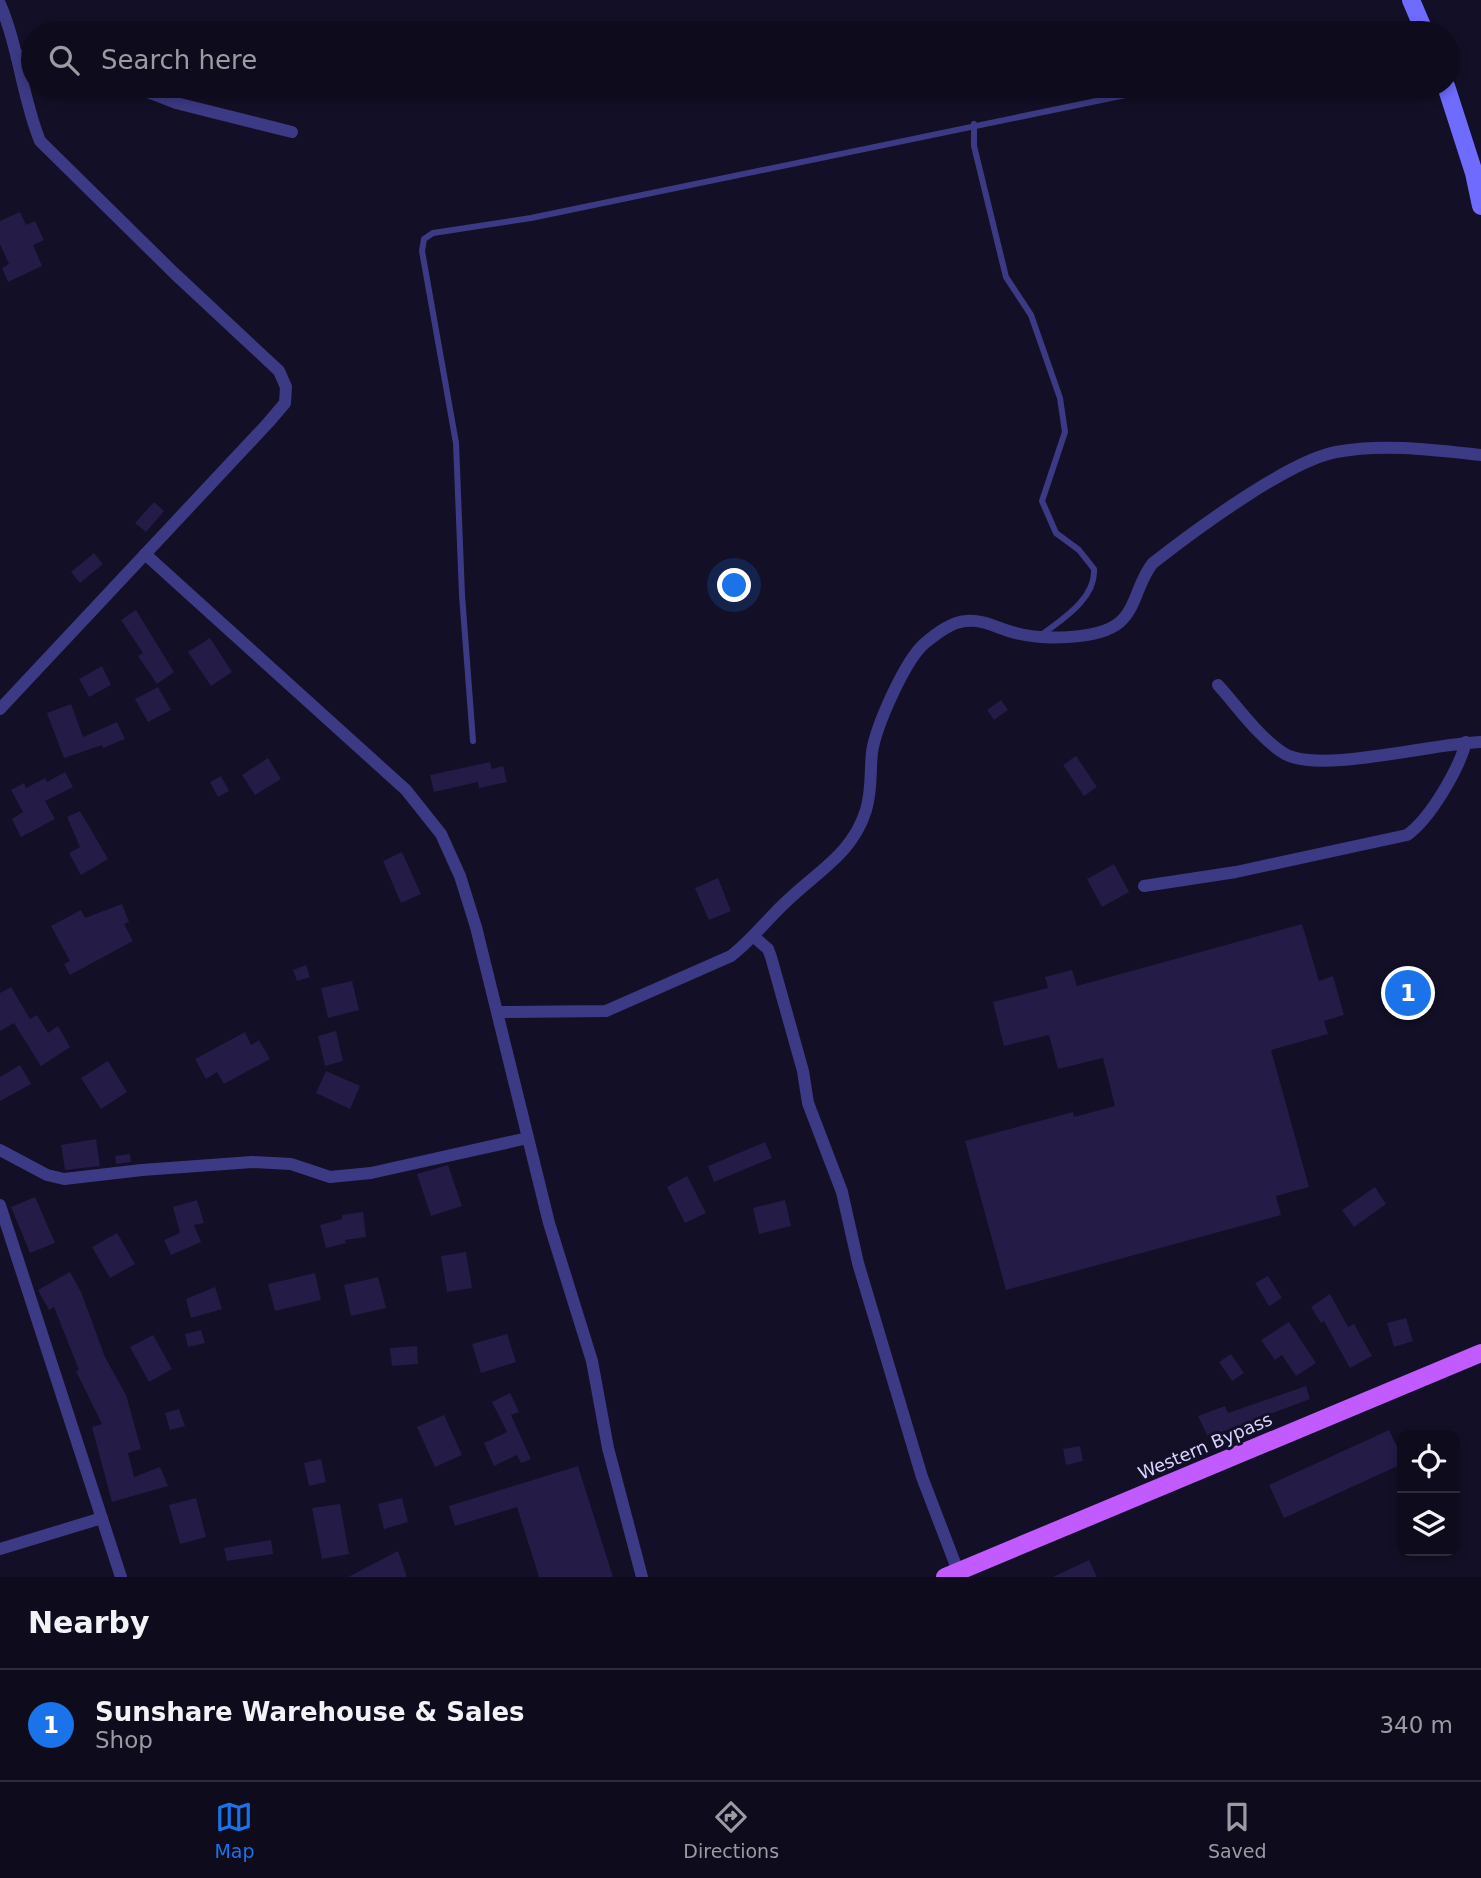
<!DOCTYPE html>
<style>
body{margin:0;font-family:"DejaVu Sans",sans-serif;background:#171425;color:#f1f3f6}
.controls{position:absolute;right:21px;bottom:21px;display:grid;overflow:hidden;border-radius:14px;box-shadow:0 4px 10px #0003}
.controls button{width:63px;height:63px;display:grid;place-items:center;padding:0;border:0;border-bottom:2px solid #2e2b3b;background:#0e0b1c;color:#f1f3f6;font:35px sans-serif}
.you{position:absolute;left:735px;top:586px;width:24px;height:24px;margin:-18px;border:5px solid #fff;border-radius:50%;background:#1a73e8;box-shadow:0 0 0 10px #1a73e833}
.badge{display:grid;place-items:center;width:46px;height:46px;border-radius:50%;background:#1a73e8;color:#fff;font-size:23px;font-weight:700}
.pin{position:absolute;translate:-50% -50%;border:4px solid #fff;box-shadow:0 2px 7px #0006}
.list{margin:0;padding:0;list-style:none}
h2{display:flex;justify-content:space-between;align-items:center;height:91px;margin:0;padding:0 28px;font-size:30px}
h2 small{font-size:23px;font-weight:400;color:#9b9ba3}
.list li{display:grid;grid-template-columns:46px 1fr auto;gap:21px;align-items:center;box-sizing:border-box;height:112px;padding:0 28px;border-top:2px solid #2e2b3b}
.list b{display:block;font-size:26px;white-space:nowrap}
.list p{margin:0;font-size:23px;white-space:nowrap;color:#9b9ba3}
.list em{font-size:23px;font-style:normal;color:#9b9ba3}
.icon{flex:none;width:38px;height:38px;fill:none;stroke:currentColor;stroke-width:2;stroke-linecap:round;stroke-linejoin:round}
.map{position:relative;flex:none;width:1481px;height:1577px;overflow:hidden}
.search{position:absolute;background:#0e0b1c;box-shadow:0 4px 10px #0003;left:21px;right:21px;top:21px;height:77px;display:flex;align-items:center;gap:18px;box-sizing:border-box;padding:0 24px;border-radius:38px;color:#9b9ba3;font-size:26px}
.sheet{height:203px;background:#0e0b1c}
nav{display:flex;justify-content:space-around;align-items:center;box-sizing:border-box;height:98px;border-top:2px solid #2e2b3b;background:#0e0b1c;font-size:19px;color:#9b9ba3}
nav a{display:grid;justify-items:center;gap:4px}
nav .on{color:#1a73e8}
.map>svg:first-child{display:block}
.building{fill:#241b47}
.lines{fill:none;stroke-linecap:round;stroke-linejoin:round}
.lane{stroke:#3d3a85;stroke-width:6}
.street{stroke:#3d3a85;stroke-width:12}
.secondary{stroke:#6f6bff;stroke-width:18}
.primary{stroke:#c25bff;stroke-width:18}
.labels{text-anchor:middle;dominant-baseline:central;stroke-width:6;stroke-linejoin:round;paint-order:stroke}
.street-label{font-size:18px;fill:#d9d4ff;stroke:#130f26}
</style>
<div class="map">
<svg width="1481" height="1577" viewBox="0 0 1481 1577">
<rect width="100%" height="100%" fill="#130f26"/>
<g class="building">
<polygon points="20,212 26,225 35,221 44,240 33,245 42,266 8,282 2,268 9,264 0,244 0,221"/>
<polygon points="154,502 164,511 146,532 135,523"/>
<polygon points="94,553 103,564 80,583 71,572"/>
<polygon points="136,610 174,672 157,684 138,656 143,653 121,620"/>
<polygon points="210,638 232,672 211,686 188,652"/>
<polygon points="102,666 111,685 89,697 79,679"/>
<polygon points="158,687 171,710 148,722 135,699"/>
<polygon points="1001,700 1008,710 994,720 987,710"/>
<polygon points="71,704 83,737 117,722 125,739 103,748 102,745 64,758 47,713"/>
<polygon points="1076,756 1097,787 1084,796 1063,765"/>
<polygon points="268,758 281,779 255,795 242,775"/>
<polygon points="490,762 492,769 503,766 507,782 479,788 478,782 434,792 430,775"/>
<polygon points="65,772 73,787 45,801 55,819 21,837 12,819 23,812 11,790 24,783 26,788 45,778 47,782"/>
<polygon points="221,776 229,791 218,797 210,782"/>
<polygon points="80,811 108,859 81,875 69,853 80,847 67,817"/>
<polygon points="402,852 421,894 401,903 383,861"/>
<polygon points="1114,864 1129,892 1102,907 1087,879"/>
<polygon points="718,878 731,911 709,920 695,888"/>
<polygon points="122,904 129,922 124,924 133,941 70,975 64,964 70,961 51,926 81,910 85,918"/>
<polygon points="1302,924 1319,981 1333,976 1344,1015 1324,1021 1328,1034 1271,1050 1309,1187 1276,1196 1281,1215 1006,1290 965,1141 1073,1112 1074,1117 1115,1106 1103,1058 1058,1069 1049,1035 1004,1046 993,1002 1048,988 1045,977 1072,970 1077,986"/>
<polygon points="306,965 310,977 297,981 293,970"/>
<polygon points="352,981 359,1010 328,1018 321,988"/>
<polygon points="11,987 30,1019 37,1015 48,1033 58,1026 70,1047 41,1066 14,1023 0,1031 0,993"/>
<polygon points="336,1031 343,1061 325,1066 318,1036"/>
<polygon points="245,1032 251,1045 259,1040 270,1059 224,1084 217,1072 206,1079 195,1059"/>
<polygon points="108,1061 127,1092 101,1109 81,1078"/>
<polygon points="20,1065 31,1084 0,1101 0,1077"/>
<polygon points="326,1071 360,1086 350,1109 316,1093"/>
<polygon points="96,1139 100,1166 65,1170 61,1145"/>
<polygon points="765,1142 772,1158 714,1182 708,1166"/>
<polygon points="130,1154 131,1162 116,1164 115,1156"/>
<polygon points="448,1165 462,1206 431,1216 417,1174"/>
<polygon points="687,1176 706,1213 685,1223 667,1187"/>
<polygon points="1375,1187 1386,1204 1354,1227 1342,1210"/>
<polygon points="35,1197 55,1243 30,1253 11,1207"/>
<polygon points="197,1200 204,1223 194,1225 201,1242 171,1255 164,1240 180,1233 173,1207"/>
<polygon points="785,1200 791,1226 759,1234 753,1208"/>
<polygon points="363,1212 366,1237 345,1240 346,1243 326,1248 320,1225 342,1219 342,1215"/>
<polygon points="117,1233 135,1264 110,1278 92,1247"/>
<polygon points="466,1252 472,1288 447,1292 441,1256"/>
<polygon points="70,1272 81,1292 105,1357 126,1395 141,1449 128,1453 134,1477 160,1467 168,1486 112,1502 92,1427 102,1424 76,1371 79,1370 54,1307 49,1310 38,1290"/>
<polygon points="315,1273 321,1300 275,1311 268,1284"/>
<polygon points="1268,1276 1282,1298 1269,1306 1255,1283"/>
<polygon points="378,1277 386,1308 351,1316 344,1285"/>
<polygon points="215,1287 222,1309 191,1318 186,1299"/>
<polygon points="1330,1294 1348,1327 1354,1324 1372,1356 1350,1368 1324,1321 1321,1323 1311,1307"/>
<polygon points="1406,1318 1413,1341 1394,1347 1387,1323"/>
<polygon points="1289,1322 1316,1363 1296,1376 1282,1355 1275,1360 1261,1340"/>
<polygon points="201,1330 205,1343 188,1347 185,1334"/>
<polygon points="507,1334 516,1362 481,1373 472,1344"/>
<polygon points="153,1335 172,1369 149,1382 130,1347"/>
<polygon points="417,1346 418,1364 392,1366 390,1348"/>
<polygon points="1231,1354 1244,1373 1232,1381 1219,1362"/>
<polygon points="1306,1386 1310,1399 1208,1437 1198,1416 1225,1406 1228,1413"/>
<polygon points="510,1393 519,1412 511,1415 531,1459 521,1463 517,1455 494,1466 484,1443 507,1432 492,1402"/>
<polygon points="179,1409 185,1426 170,1430 165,1413"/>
<polygon points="444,1415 462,1455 435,1467 417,1427"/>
<polygon points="1389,1430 1396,1445 1402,1441 1402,1464 1284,1518 1269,1485"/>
<polygon points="1080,1446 1083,1461 1066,1465 1063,1449"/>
<polygon points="321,1459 326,1482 309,1486 304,1463"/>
<polygon points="578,1466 613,1577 539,1577 517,1507 455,1526 449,1506"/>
<polygon points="196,1498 206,1537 180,1544 169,1505"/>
<polygon points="402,1498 408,1522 384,1529 378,1504"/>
<polygon points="340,1504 349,1554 322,1559 312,1508"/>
<polygon points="271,1540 273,1554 227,1561 224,1548"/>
<polygon points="398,1551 407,1577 348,1577"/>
<polygon points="1089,1560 1097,1577 1053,1577"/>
</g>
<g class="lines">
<g class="lane">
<polyline points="1404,33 1421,28"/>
<path d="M974,124v22l32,131 25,38 29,83 5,34 -23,69 14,32 23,17 15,19c2,30 -33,51 -54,67"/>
<polyline points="473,741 462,595 456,443 422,251 424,239 433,233 531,218 1169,86"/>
</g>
<g class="street">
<path d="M0,4c19,44 22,93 40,137l134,132 105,98 7,16 -1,16 -17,20 -268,286"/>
<polyline points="18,56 33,58"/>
<polyline points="132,86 176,103 292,132"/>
<polyline points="145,554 406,790 441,834 460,876 476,927 549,1223 592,1361 608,1448 642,1577"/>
<path d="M1218,685c20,22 41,53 67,69 36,20 149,-11 196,-12"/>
<path d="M1144,886l92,-14 171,-37c23,-16 52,-66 59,-93"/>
<polyline points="753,936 768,949 771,957 803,1071 808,1103 842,1192 858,1263 922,1477 958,1571"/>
<path d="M498,1012l108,-1 125,-55c21,-16 37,-38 57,-56 30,-29 65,-47 78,-90 6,-19 4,-39 6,-58 4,-26 33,-92 53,-109 11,-9 26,-21 41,-22 17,-2 31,7 46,11 26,8 86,9 108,-10 17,-15 18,-42 33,-59 41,-32 135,-102 183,-111 47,-9 99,-2 145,3"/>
<polyline points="0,1150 47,1175 64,1179 142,1170 252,1162 291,1164 330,1177 371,1173 528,1138"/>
<polyline points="0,1205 121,1577"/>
<polyline points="0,1549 102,1518"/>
</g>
<g class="secondary">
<polyline points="1411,0 1425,33"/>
<polyline points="1446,86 1474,173 1481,206"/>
</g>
<polyline class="primary" points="945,1577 1481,1353"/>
</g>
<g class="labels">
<g class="street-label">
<text transform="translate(1205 1446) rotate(-23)">Western Bypass</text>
</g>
</g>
</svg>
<div class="controls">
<button><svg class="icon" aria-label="locate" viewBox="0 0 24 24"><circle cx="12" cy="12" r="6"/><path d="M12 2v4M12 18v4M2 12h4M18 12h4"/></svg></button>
<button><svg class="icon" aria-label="layers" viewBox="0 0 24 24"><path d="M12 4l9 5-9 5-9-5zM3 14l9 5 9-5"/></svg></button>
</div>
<div class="you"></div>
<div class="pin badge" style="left:1408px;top:993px">1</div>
<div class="search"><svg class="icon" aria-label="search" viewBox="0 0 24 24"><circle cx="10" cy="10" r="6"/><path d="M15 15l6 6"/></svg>Search here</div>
</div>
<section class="sheet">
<h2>Nearby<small></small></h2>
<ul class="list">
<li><span class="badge">1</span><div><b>Sunshare Warehouse &amp; Sales</b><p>Shop</p></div><em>340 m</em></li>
</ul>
</section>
<nav>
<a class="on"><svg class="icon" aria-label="map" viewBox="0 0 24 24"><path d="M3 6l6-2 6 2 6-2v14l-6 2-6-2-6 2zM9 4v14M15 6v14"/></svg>Map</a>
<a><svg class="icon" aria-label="directions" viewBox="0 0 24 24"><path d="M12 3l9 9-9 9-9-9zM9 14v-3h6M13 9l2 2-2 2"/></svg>Directions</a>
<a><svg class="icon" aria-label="saved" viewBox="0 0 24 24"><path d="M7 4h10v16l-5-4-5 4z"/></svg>Saved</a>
</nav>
